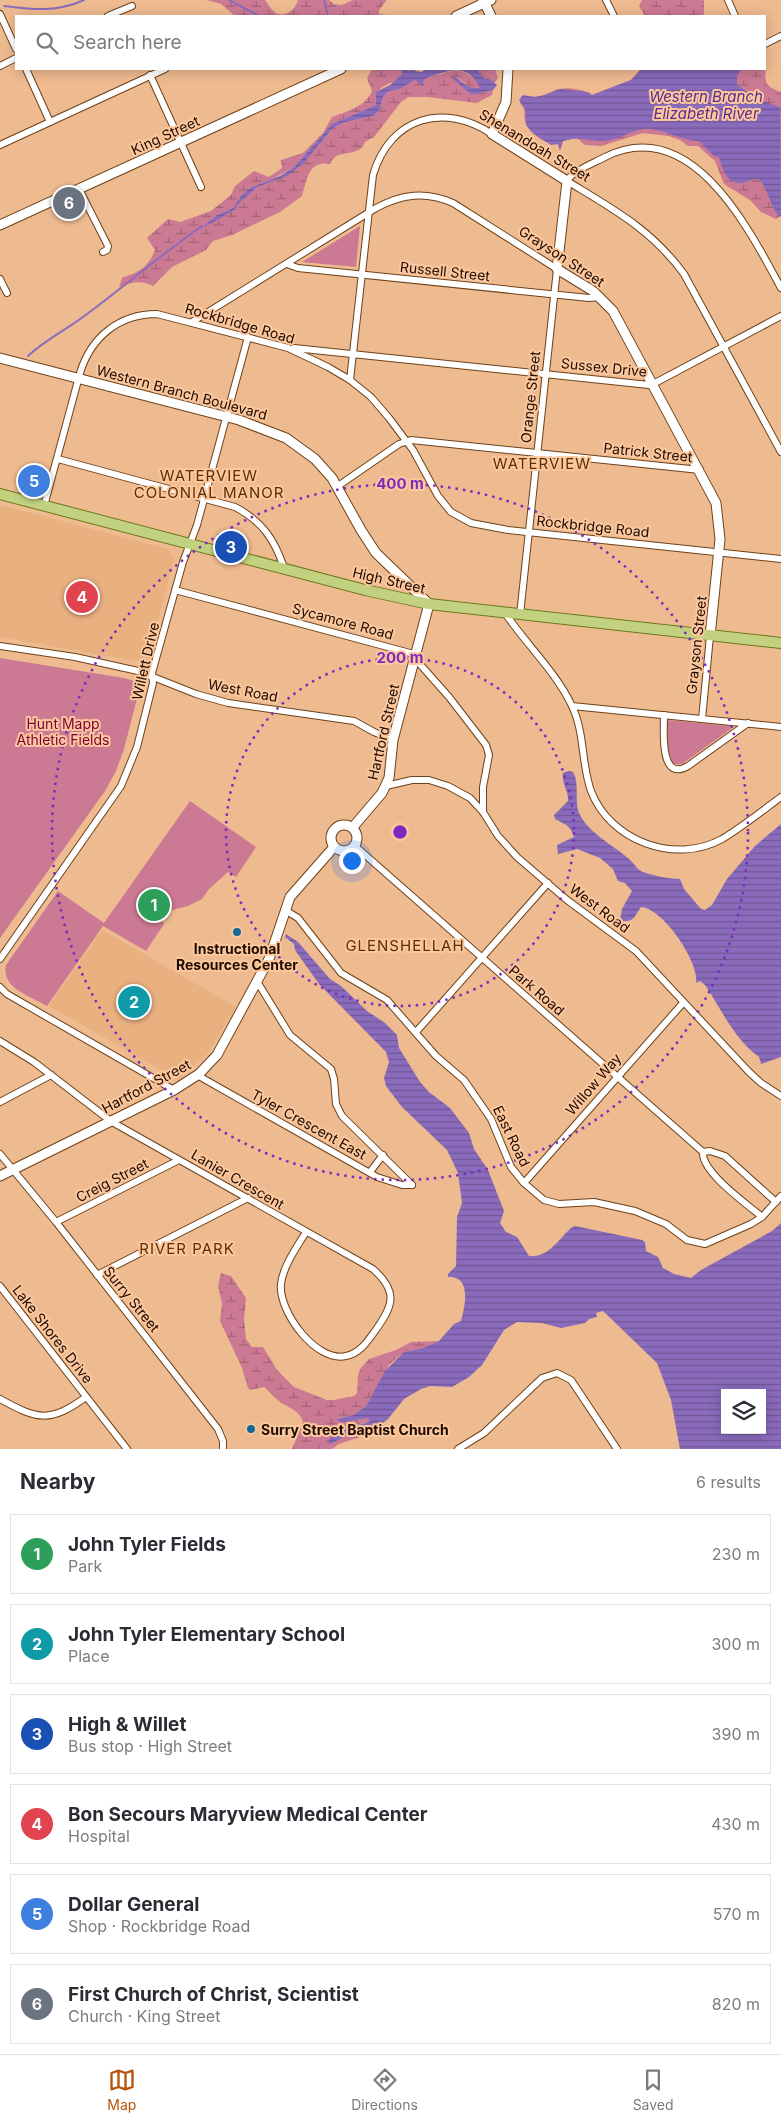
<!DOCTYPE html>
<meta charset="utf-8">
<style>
body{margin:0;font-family:Inter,sans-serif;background:#f7f7f7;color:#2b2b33}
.controls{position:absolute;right:15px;bottom:15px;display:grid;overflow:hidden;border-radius:0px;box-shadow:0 2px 12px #0003}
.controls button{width:45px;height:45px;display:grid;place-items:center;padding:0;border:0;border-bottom:1px solid #e1e1e2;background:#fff;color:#2b2b33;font:25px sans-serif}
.you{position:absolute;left:351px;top:860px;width:18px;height:18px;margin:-12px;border:4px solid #fff;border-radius:50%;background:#1a73e8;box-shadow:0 0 0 8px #1a73e833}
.badge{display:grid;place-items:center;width:32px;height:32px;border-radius:50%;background:#b45309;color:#fff;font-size:16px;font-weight:700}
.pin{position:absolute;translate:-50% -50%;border:2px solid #fff;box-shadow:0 1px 5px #0006}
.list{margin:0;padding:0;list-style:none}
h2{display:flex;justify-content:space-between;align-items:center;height:65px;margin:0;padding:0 20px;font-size:21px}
h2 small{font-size:16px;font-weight:400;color:#7c7c81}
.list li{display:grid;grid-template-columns:32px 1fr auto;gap:15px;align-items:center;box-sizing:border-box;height:80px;margin:0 10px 10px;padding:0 10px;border:1px solid #e1e1e2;border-radius:0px}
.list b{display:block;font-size:19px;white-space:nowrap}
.list p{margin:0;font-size:16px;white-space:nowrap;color:#7c7c81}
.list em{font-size:16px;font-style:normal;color:#7c7c81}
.icon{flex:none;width:28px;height:28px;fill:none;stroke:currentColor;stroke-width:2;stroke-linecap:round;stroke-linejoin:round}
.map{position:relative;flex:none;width:781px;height:1449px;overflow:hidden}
.search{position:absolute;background:#fff;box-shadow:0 2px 12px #0003;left:15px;right:15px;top:15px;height:55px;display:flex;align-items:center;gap:12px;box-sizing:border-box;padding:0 18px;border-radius:0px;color:#7c7c81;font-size:19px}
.sheet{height:605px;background:#fff}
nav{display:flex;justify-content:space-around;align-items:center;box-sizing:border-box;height:70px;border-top:1px solid #e1e1e2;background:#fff;font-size:14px;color:#7c7c81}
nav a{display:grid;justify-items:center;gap:2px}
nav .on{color:#b45309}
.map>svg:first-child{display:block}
.built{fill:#e9b080}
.wetland{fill:url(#wetland-marsh)}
.green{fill:#cc7a93}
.water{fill:url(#water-rules);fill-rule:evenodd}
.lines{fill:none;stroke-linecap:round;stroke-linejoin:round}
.stream{stroke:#8a6bbc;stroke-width:2}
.street-casing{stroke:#6e4219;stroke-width:8}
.secondary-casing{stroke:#6e4219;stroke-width:11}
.primary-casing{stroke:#6d781b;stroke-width:12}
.street{stroke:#fff;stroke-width:6}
.secondary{stroke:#fff;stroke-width:9}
.primary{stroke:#c1d17f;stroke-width:10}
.ring{fill:none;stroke:#7b2cbf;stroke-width:2.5;stroke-dasharray:2.5 5}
.poi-dot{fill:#146a9a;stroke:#fcc79d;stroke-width:2}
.labels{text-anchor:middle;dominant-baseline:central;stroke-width:4;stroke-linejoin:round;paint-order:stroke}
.street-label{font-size:14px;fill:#1d0b00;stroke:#fcc79d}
.park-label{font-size:14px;fill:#7b003d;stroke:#fcc79d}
.poi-label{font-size:14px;font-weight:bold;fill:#1d0b00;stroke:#fcc79d}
.water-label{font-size:15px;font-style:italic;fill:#582c8e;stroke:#fcc79d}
.neighbourhood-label{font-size:15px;letter-spacing:1px;fill:#5b3002;stroke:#fcc79d}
.centre{fill:#7b2cbf;stroke:#fcc79d;stroke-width:2.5}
.ring-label{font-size:15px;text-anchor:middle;font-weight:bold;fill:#7b2cbf;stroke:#fcc79d;stroke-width:4;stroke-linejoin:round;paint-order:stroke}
</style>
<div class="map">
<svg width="781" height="1449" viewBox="0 0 781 1449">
<defs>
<pattern id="wetland-marsh" width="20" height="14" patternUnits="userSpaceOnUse" patternTransform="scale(1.25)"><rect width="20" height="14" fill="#cc7a93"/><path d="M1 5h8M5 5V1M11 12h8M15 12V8" fill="none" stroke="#a56276"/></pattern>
<pattern id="water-rules" width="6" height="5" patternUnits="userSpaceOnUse" patternTransform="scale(1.25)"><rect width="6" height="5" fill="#8a6bbc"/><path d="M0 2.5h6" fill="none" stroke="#705696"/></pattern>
</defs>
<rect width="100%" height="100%" fill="#eeba90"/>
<g class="built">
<polygon points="0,505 168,549 174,558 147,663 0,637"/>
<polygon points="102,930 236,1007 207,1054 179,1080 49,1006"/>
</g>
<g class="wetland">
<path d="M207,0h58c3,4 6,10 11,13 9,5 20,-4 22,-13h31l5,4 8,1 11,-5h34l-8,10v4l14,2h-158l-14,-12z"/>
<polygon points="642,0 704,0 704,16 645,16 639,6"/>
<path d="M765,59c4,17 -8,25 16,33v124l-5,3 -15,-7 -10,-11 -27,-17 -9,-23 -17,-15h-10l-8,-6 -11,-4 -26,-3 -42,13 -16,-1 -8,-7 -14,3 -3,9 -2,-6c-10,2 -28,-10 -32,-20 -4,-9 2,-12 -6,-21l1,-6c5,-2 10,0 16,0 8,-1 15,-7 23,-8 8,-2 25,1 32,6l39,-15 10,-11h124z"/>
<path d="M372,69l31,1c-3,12 -15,12 -23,19 -5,4 -2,10 -4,16l-44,19 -38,43 -53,29 -8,12 -16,7 -14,11c11,-3 22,-11 33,-17v-4l21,-18 30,-12 17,-12 28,-34 10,-6 31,-7 6,-5 4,-14 6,-6 11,-2 15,-9 10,6 -2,-4 2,-3c26,-8 38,-17 56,9h-11l-13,-11 15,18 21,-5 -1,5 -15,8 -49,-6h-20l-7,5 -27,35 -9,5 -3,6c-14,9 -25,1 -32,16 -22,-4 -23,16 -28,32l-22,16 -48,23 -19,6 -7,9 -34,17 -19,19c-13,-6 -21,-4 -34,1l3,-9c18,-7 25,-9 33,-28l-8,-12 21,-19 12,3 31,-11 20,-16 4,-9 19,-15 15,6 13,-9 -1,-8 22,-7 20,-20 9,-16c16,-6 33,-10 40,-26l-5,-13z"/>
<polygon points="480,69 495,69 498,78 494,83 491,80 485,79 479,72"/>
<path d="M221,1273l10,3 15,22 -2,21 2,20 6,8h11l14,23 17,17 33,13h7l20,-4 3,-3 1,-17 2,-7 9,-10 27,-9 15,-8 28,-1 -16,7 -19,4 -15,13 -23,41 -13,9 -16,4 9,3 21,-4 3,3 -21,6 -18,17 18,-10 10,1 16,-6 13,-10 -19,15 -30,10 -7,5h-40l11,-27c-3,-12 -15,-14 -24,-21 -6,-4 -10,-10 -15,-14l-14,3 -2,-2 -6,-20 -22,-47 2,-18 -4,-17z"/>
</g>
<g class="green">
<polygon points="360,226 356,267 302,262"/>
<polygon points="0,658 124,678 141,683 124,749 116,771 105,791 0,938"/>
<path d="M667,720l63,6 1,3 -49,35c-7,1 -10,0 -14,-6z"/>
<path d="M190,801l66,46 -20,30 -8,-5 -19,17 -7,10 -14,7 -20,5 -6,9 2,4 -18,27 -43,-25 -56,80c-17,-10 -46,-18 -41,-41l52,-74 46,32z"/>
</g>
<g class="water">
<path d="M402,69h5l2,3 -1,-3h6l2,2 6,1 3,-3h55l-1,3 6,7 3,-1 9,7 -4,5 -21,5 -21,-18c12,1 12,12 29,11 -14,-27 -32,-17 -55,-9l-2,3 2,5 -10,-7 -15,9 -11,2 -6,6 -4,14 -6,5 -31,7 -10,6 -28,34 -17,13 -30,11 -20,18 -1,4c-9,5 -25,16 -34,18l15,-12 16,-7 8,-12 9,-8 30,-12 14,-9 38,-43 44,-19v-13l14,-7 12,-11z"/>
<path d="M641,69h100l-4,7v8l17,14 26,9 1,108 -2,1c-10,-11 -10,-26 -20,-37 -7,-1 -10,3 -17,4 -16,1 -19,-14 -23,-26l-5,-1 -15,-15c-14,1 -33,-11 -49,-12 -13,-2 -28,9 -41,11 -16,3 -30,-5 -46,1l-3,9 -2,-6 -7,1 -18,-12 -7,-8 -1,-16 -6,-9 4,-5 11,2 11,-2 15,-6 28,3 4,3 39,-15z"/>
<path d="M569,771l4,1c7,12 1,28 6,41 10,21 33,31 50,46 5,4 8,11 14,13 12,4 26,7 37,7l4,10 17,20 4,1 7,-5 15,-26 28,-33 26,-22v233l-20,7 -2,-7c-25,-18 -37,-47 -54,-72l-5,-4 -4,2c4,-20 -33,-75 -55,-76 -7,10 -6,15 -21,14l2,-12 10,-18 -7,-8 -7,-2 -5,-12 -13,-11 -23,-9 -19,5 -1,-9 17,-8c-3,-11 -9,-13 -19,-18l-1,-4 14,-14c1,-10 -7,-18 -5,-28z"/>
<path d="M286,934l12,8 32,37 11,7 26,25 18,12 12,12 2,13 21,34 9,10 21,16 19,25 5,16 14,21 16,41 -4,12 6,9 11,5 12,19c19,2 29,-16 42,-28l4,-2 67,14 3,2 1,9 12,6 5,11 11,6 17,4 10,-8 71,-39 9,-8v226h-101l-9,-49 -14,-37 -54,-52 -7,2 1,4 -8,2 -4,4 -24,5 -19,-5 -25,-1 -13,8 -22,35 -13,12 -17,10 -22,-1 -9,3 -17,10 -16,20 -13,10 -16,6 -10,-1 -18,10 -3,-1c4,-16 29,-16 42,-22l-3,-3 -21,4 -8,-1 -1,-2 16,-4 13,-9 19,-35 19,-19 19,-4 16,-7 15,-17 7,-3c4,-14 11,-46 -13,-44v-3l8,-8 1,-49 5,-14 -4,-30 -11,-23 -45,-43 -16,-21 -2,-8 5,-16 -3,-10 -67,-68 -24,-34 -1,-6 -9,-7zM725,1393h37v37h-37z"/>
</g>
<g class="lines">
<g class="stream">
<polyline points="229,0 259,16"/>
<polyline points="324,0 328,16"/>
<path d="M4,6c29,4 54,6 80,-6"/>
<path d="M28,356c18,-17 40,-27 59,-42 39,-29 75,-60 115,-88"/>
</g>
<g class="street-casing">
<g id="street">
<polyline points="606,0 614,16"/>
<polyline points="728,0 735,16"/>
<polyline points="0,14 16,49"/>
<polyline points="108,16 132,6"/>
<polyline points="765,44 781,36"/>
<polyline points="0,66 16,58"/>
<polyline points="26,69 50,122"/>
<polyline points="150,75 201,187"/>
<polyline points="0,145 165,69"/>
<polyline points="79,189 108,246 107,250 103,252"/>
<polyline points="287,264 298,268 589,298 601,297"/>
<polyline points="0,279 7,293"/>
<path d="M781,288c-33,-61 -90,-174 -176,-131 -11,6 -28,12 -36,21l-2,3c46,28 84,48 117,93l97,178"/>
<path d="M192,322l184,-114c26,-14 49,-17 77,-5l104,66 -37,346"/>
<polyline points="294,348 649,385 655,383 781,316"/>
<path d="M350,380l23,-205c17,-58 71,-73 119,-41"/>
<path d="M58,459l177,48c27,14 40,33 49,61"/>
<polyline points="338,486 399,444 411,440 700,470"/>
<path d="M44,506l36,-133c11,-36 39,-59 77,-59l131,34 40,19 22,13 21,17 18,21 24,32 25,46 13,16 20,11 37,7 273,29"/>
<polyline points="175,590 410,653 449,697 486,745 489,755 483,787 483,812"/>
<path d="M505,613c21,31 51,59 67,93 13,27 9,57 19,85 19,50 84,74 131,48 20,-12 40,-28 59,-42"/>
<polyline points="0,646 75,657 138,671 196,694 228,703 354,721 374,732 393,740"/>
<polyline points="572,706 781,727"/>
<path d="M664,715c0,15 -5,68 24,51l60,-43"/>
<polyline points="702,719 710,636"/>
<polyline points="386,786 412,780 429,780 448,786 470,798 483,812 498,836 517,857 567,900 636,951 749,1072 761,1083 781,1096"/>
<path d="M355,846l348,306c-2,20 44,52 59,65"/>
<polyline points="285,910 298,918 341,973 387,1000 436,1056 464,1080 491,1119 511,1167 524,1183 544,1200 559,1204 594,1202 635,1211 666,1224 687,1240 705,1244 751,1224 762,1217 781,1196"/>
<polyline points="0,959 121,786 137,747 153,683 152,673 183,562 197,525 248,337"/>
<polyline points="258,983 290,1035 331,1069 334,1079 336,1104 342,1116 412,1185"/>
<polyline points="0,987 7,994 174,1090"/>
<polyline points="416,1032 548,883"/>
<path d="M0,1041l34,21 78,60 261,147c26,23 20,37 2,62 -8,11 -15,22 -29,25 -30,7 -68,-45 -65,-72 2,-18 16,-37 25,-52"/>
<polyline points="197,1075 377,1177 402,1185 412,1185"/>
<polyline points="0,1102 51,1075"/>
<polyline points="703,1152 710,1151 725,1156 776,1202"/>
<polyline points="0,1154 56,1222 218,1429 223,1441 223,1449"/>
<polyline points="370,1172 383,1155"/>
<polyline points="524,1183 683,1003"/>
<polyline points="56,1222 179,1160"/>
<polyline points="97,1275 248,1198"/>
<polyline points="0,1286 127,1449"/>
<path d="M0,1399c38,21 50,24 86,-2"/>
<polyline points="458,1449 484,1433 542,1378 557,1373 571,1380 617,1449"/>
</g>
</g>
<g class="secondary-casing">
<g id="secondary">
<polyline points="483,0 491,16"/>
<polyline points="456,16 491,0"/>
<polyline points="508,69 506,102 492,134 567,181 557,269 593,291 613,311 716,503 720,539 710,636"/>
<polyline points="0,225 341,69"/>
<polyline points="0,358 239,420 286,438 315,459 332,478 361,530 376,553 429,604 393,740 389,778 382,793 353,827"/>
<circle cx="344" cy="838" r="13"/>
<polyline points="0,1176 174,1090 199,1074 217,1055 269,959 290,897 334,847"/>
</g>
</g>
<g class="primary-casing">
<polyline id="primary" points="0,494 365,590 429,604 781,643"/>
</g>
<use href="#street" class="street"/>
<use href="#secondary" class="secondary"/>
<use href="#primary" class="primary"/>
</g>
<g class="ring">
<circle cx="400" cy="832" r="174"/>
<circle cx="400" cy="832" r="348"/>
</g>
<g class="poi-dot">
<circle cx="237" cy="932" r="5"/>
<circle cx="251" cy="1429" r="5"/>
</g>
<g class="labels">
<g class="street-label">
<text transform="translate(165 135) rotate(-25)">King Street</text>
<text transform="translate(535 145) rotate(31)">Shenandoah Street</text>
<text transform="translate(562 256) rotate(33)">Grayson Street</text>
<text transform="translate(445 271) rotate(6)">Russell Street</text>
<text transform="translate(240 323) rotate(16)">Rockbridge Road</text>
<text transform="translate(604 367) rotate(6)">Sussex Drive</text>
<text transform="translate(182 392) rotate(15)">Western Branch Boulevard</text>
<text transform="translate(530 397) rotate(-84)">Orange Street</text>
<text transform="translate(648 452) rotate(6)">Patrick Street</text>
<text transform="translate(593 526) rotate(6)">Rockbridge Road</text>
<text transform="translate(389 580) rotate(13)">High Street</text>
<text transform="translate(343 621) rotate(15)">Sycamore Road</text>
<text transform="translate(696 645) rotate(-84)">Grayson Street</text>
<text transform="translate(145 661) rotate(-77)">Willett Drive</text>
<text transform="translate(243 690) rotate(11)">West Road</text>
<text transform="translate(383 732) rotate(-77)">Hartford Street</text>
<text transform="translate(600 908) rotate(37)">West Road</text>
<text transform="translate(537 990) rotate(41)">Park Road</text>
<text transform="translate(593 1084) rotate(-49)">Willow Way</text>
<text transform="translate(146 1086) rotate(-28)">Hartford Street</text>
<text transform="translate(309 1124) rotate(29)">Tyler Crescent East</text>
<text transform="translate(512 1136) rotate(64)">East Road</text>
<text transform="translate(238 1179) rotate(30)">Lanier Crescent</text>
<text transform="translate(112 1180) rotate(-27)">Creig Street</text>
<text transform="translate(132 1299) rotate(51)">Surry Street</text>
<text transform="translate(53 1334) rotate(52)">Lake Shores Drive</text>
</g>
<g class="park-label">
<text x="63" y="723">Hunt Mapp<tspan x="63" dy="16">Athletic Fields</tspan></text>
</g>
<g class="poi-label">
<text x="237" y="948">Instructional<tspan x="237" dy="16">Resources Center</tspan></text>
<text x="261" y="1429" text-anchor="start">Surry Street Baptist Church</text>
</g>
<g class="water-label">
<text x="706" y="96">Western Branch<tspan x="706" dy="17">Elizabeth River</tspan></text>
</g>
<g class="neighbourhood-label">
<text x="542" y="463">WATERVIEW</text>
<text x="209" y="475">WATERVIEW<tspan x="209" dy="17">COLONIAL MANOR</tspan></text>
<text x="405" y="945">GLENSHELLAH</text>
<text x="187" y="1248">RIVER PARK</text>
</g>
</g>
<circle cx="400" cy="832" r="8" class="centre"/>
<g class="ring-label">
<text x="400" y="489">400 m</text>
<text x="400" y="663">200 m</text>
</g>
</svg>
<div class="controls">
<button><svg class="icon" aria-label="layers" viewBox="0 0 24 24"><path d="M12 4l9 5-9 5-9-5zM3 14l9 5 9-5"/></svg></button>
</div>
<div class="you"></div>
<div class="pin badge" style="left:154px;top:905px;background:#2e9e5b">1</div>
<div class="pin badge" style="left:134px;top:1002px;background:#0f9aa8">2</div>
<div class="pin badge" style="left:231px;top:547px;background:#1a4fb4">3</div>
<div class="pin badge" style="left:82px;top:597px;background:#e0444e">4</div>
<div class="pin badge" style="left:34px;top:481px;background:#3f7fe0">5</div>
<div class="pin badge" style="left:69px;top:203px;background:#6b7280">6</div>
<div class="search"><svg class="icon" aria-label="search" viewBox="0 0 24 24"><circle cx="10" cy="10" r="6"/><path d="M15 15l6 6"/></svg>Search here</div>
</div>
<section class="sheet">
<h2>Nearby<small>6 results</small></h2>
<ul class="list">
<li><span class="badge" style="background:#2e9e5b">1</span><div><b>John Tyler Fields</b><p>Park</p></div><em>230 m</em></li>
<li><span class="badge" style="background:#0f9aa8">2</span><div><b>John Tyler Elementary School</b><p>Place</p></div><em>300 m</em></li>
<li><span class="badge" style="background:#1a4fb4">3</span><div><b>High &amp; Willet</b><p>Bus stop · High Street</p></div><em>390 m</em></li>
<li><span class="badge" style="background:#e0444e">4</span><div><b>Bon Secours Maryview Medical Center</b><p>Hospital</p></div><em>430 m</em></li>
<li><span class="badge" style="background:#3f7fe0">5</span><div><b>Dollar General</b><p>Shop · Rockbridge Road</p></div><em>570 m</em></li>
<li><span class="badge" style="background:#6b7280">6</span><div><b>First Church of Christ, Scientist</b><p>Church · King Street</p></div><em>820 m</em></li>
</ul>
</section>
<nav>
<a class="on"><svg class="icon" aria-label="map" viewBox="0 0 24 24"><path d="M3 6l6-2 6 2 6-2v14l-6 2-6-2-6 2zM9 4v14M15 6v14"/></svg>Map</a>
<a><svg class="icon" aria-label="directions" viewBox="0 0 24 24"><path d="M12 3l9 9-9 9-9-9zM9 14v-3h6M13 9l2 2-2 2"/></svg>Directions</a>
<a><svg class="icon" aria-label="saved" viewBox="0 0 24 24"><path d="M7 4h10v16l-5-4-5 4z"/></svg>Saved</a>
</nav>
